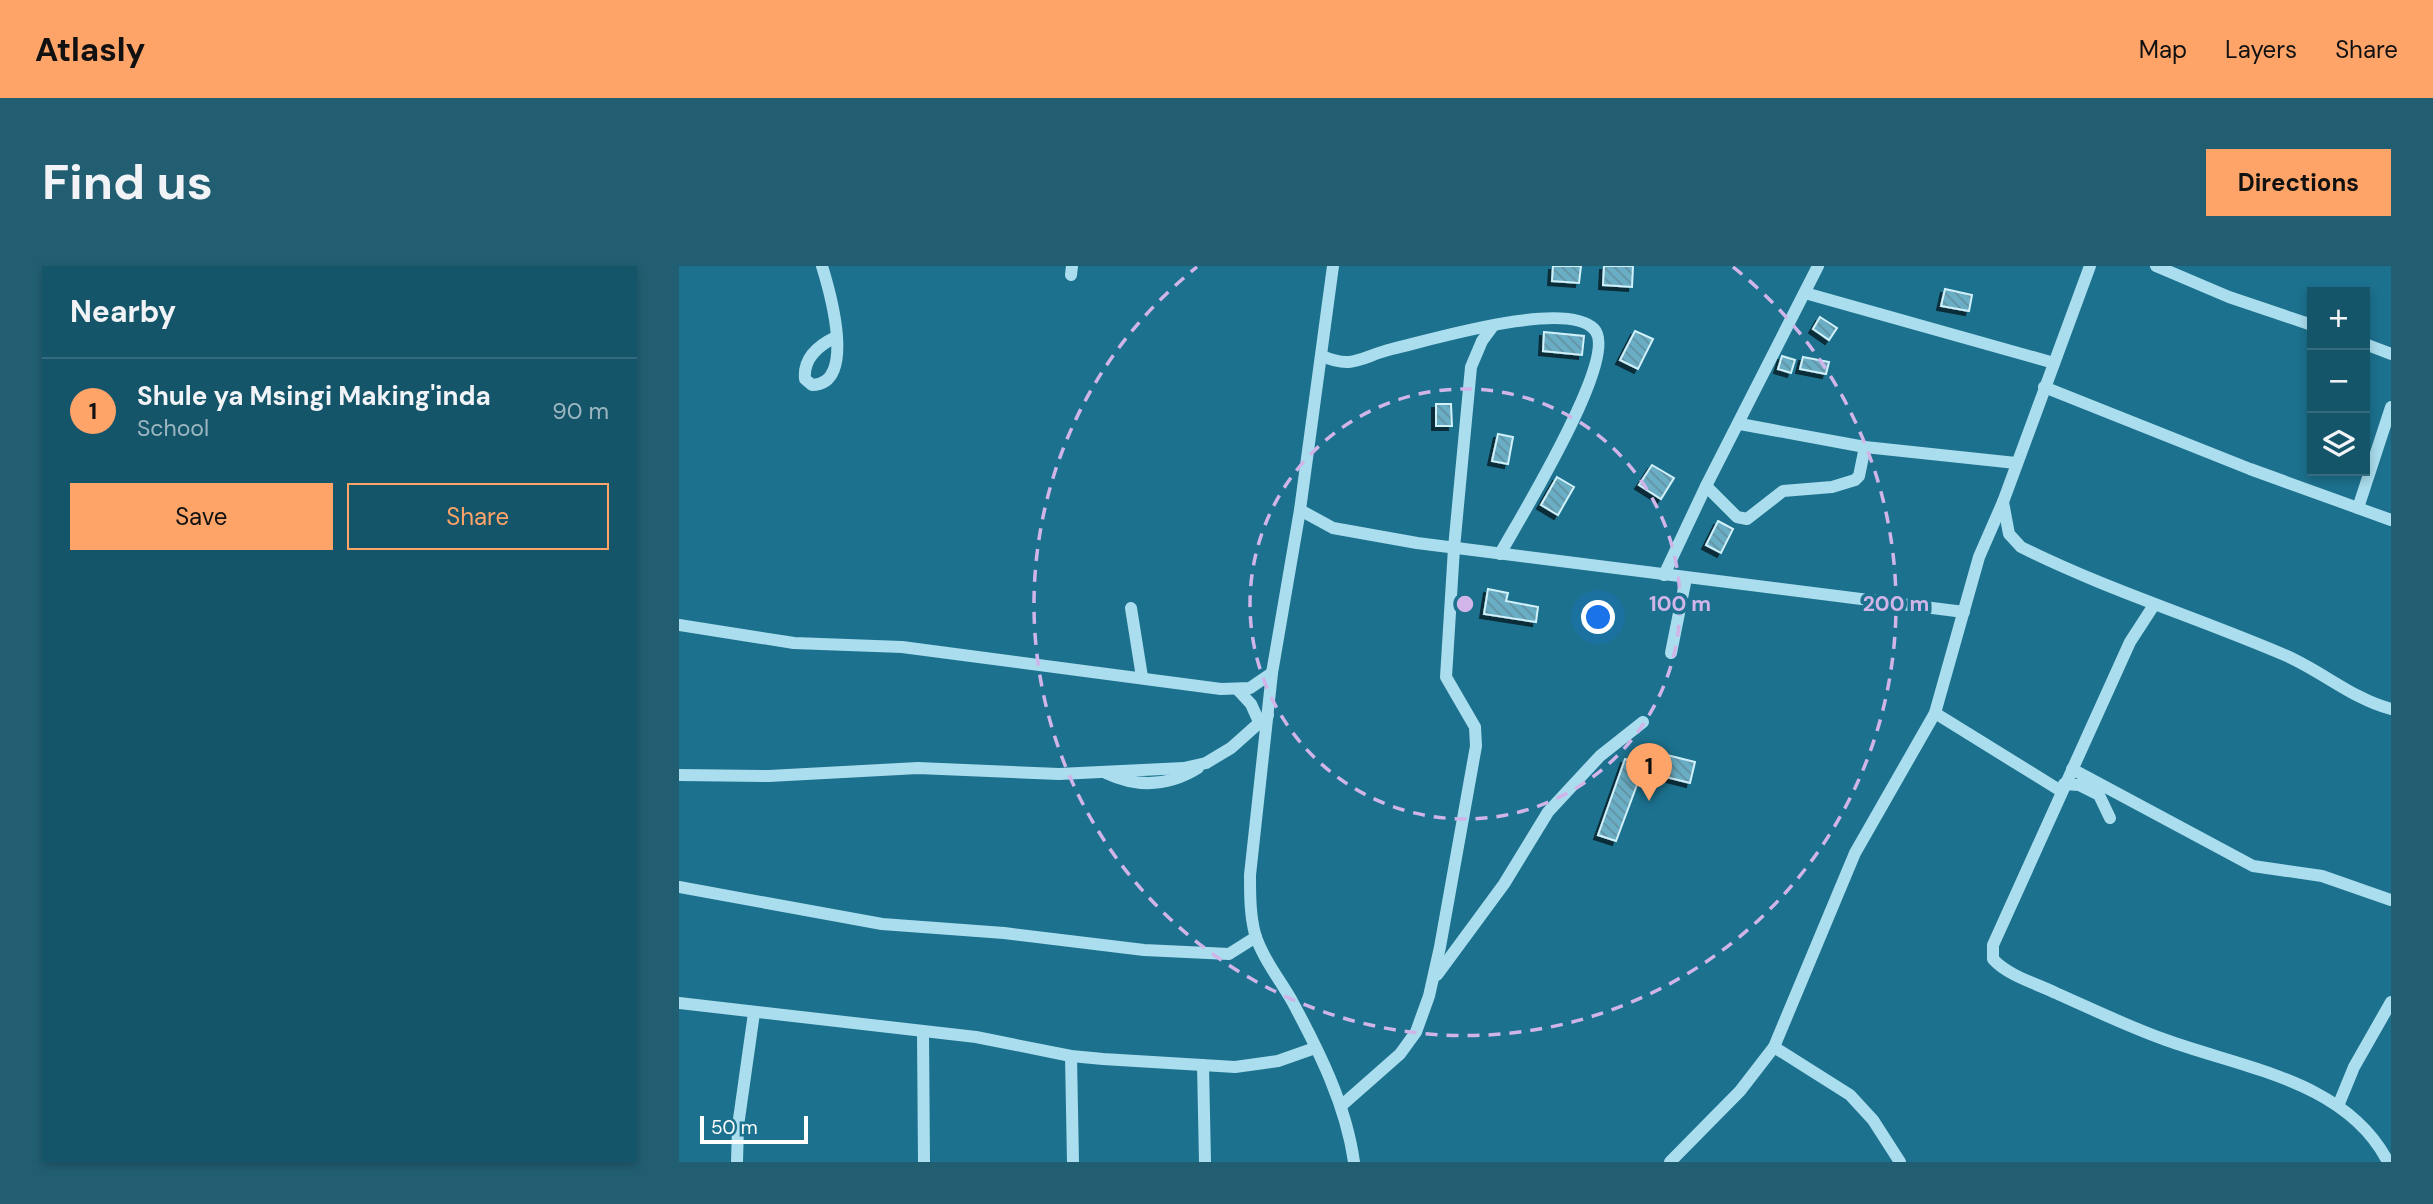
<!DOCTYPE html>
<meta charset="utf-8">
<style>
body{margin:0;font-family:"DM Sans",sans-serif;background:#225e72;color:#f1f3f6}
.controls{position:absolute;right:21px;top:21px;display:grid;overflow:hidden;border-radius:0px;box-shadow:0 4px 10px #0003}
.controls button{width:63px;height:63px;display:grid;place-items:center;padding:0;border:0;border-bottom:2px solid #346b7e;background:#15556a;color:#f1f3f6;font:35px sans-serif}
.scale{position:absolute;left:21px;bottom:18px;width:108px;box-sizing:border-box;padding-left:7px;border:4px solid #fff;border-top:0;font-size:19px;line-height:24px;white-space:nowrap;color:#fff;-webkit-text-stroke:5px #1c718e;paint-order:stroke}
.you{position:absolute;left:920px;top:352px;width:24px;height:24px;margin:-18px;border:5px solid #fff;border-radius:50%;background:#1a73e8;box-shadow:0 0 0 10px #1a73e833}
.badge{display:grid;place-items:center;width:46px;height:46px;border-radius:50%;background:#fea468;color:#111;font-size:23px;font-weight:700}
.pin{position:absolute;translate:-50% -58px;filter:drop-shadow(0 2px 4px #0008)}
.pin::after{content:'';position:absolute;top:37px;width:24px;height:21px;background:inherit;clip-path:polygon(0 0,100% 0,50% 100%)}
.list{margin:0;padding:0;list-style:none}
h2{display:flex;justify-content:space-between;align-items:center;height:91px;margin:0;padding:0 28px;font-size:30px}
h2 small{font-size:23px;font-weight:400;color:#9db7c1}
.list li{display:grid;grid-template-columns:46px 1fr auto;gap:21px;align-items:center;box-sizing:border-box;height:105px;padding:0 28px;border-top:2px solid #346b7e}
.list b{display:block;font-size:26px;white-space:nowrap}
.list p{margin:0;font-size:23px;white-space:nowrap;color:#9db7c1}
.list em{font-size:23px;font-style:normal;color:#9db7c1}
.actions{display:flex;gap:14px;padding:21px 28px}
.actions a{flex:1;padding:16px 0;border:2px solid #fea468;border-radius:0px;text-align:center;font-size:24px;color:#fea468}
.actions .main{background:#fea468;color:#111}
.icon{flex:none;width:38px;height:38px;fill:none;stroke:currentColor;stroke-width:2;stroke-linecap:round;stroke-linejoin:round}
.map{position:relative;flex:none;width:1712px;height:896px;overflow:hidden;border-radius:0px}
header{display:flex;align-items:center;gap:42px;box-sizing:border-box;height:98px;padding:0 35px;background:#fea468;color:#111}
header strong{font-size:33px}
nav{display:flex;gap:38px;margin-inline-start:auto;font-size:24px}
.intro{display:flex;align-items:center;justify-content:space-between;box-sizing:border-box;height:168px;padding:0 42px}
h1{margin:0;font-size:49px}
.button{padding:18px 32px;border-radius:0px;background:#fea468;color:#111;font-size:24px;font-weight:700}
main{display:flex;gap:42px;padding:0 42px}
aside{flex:1;background:#15556a;border-radius:0px;box-shadow:0 4px 10px #0003}
.map>svg:first-child{display:block}
.building{fill:url(#building-back-hatch);stroke:#d0f0fa;stroke-width:2;filter:url(#shadow)}
.lines{fill:none;stroke-linecap:round;stroke-linejoin:round}
.minor{stroke:#aadded;stroke-width:12}
.ring{fill:none;stroke:#d1b5e9;stroke-width:3.5;stroke-dasharray:12 9}
.centre{fill:#d1b5e9;stroke:#1c718e;stroke-width:3.5}
.ring-label{font-size:21px;text-anchor:middle;font-weight:bold;fill:#d1b5e9;stroke:#1c718e;stroke-width:7;stroke-linejoin:round;paint-order:stroke}
</style>
<header>
<strong>Atlasly</strong>
<nav><a>Map</a><a>Layers</a><a>Share</a></nav>
</header>
<div class="intro"><h1>Find us</h1><a class="button">Directions</a></div>
<main>
<aside>
<h2>Nearby<small></small></h2>
<ul class="list">
<li><span class="badge">1</span><div><b>Shule ya Msingi Making'inda</b><p>School</p></div><em>90 m</em></li>
</ul>
<div class="actions"><a class="main">Save</a><a>Share</a></div>
</aside>
<div class="map">
<svg width="1712" height="896" viewBox="0 0 1712 896">
<defs>
<pattern id="building-back-hatch" width="6" height="6" patternUnits="userSpaceOnUse" patternTransform="scale(1.75)"><rect width="6" height="6" fill="#6baec5"/><path d="M-1 5l2 2M0 0l6 6M5-1l2 2" fill="none" stroke="#6291a1"/></pattern>
<filter id="shadow"><feDropShadow dx="-4" dy="4" stdDeviation="0" flood-color="#0009"/></filter>
</defs>
<rect width="100%" height="100%" fill="#1c718e"/>
<g class="building">
<polygon points="874,0 902,0 900,17 873,15"/>
<polygon points="925,0 954,0 953,21 924,19"/>
<polygon points="1266,23 1293,29 1290,45 1262,40"/>
<polygon points="1141,51 1158,62 1150,74 1134,63"/>
<polygon points="956,65 974,73 959,103 941,94"/>
<polygon points="865,66 905,70 903,89 864,85"/>
<polygon points="1103,90 1116,94 1112,107 1099,103"/>
<polygon points="1124,91 1150,96 1147,108 1121,103"/>
<polygon points="757,138 772,138 773,160 757,160"/>
<polygon points="819,168 834,171 829,198 813,195"/>
<polygon points="973,199 995,212 982,233 960,219"/>
<polygon points="878,211 895,221 879,249 862,239"/>
<polygon points="1039,255 1054,263 1042,287 1027,279"/>
<polygon points="809,323 829,327 827,335 859,341 857,356 805,348"/>
<polygon points="972,485 1016,496 1011,517 967,506"/>
<polygon points="946,493 965,500 937,575 919,569"/>
</g>
<g class="lines">
<g class="minor">
<path d="M143,0c8,26 35,119 -10,119l-7,-6c-2,-21 14,-34 31,-42"/>
<path d="M654,0l-33,244 -28,163 -22,202c0,20 0,40 5,59 7,23 25,46 37,67 27,50 54,104 62,161"/>
<polyline points="1477,0 1550,31 1633,59"/>
<polyline points="392,9 393,0"/>
<polyline points="1126,27 1375,97"/>
<polyline points="1686,78 1712,88"/>
<path d="M643,90c32,14 40,0 70,-7 39,-9 173,-50 202,-20 27,27 -76,192 -94,225"/>
<polyline points="1365,121 1571,203 1712,254"/>
<polyline points="1061,158 1186,181 1337,197"/>
<polyline points="1027,220 1058,251 1068,253 1104,225 1153,221 1176,214 1180,210 1186,181"/>
<path d="M1324,236l6,32 12,13c86,43 178,71 266,109 36,16 66,43 104,53"/>
<polyline points="1679,242 1712,141"/>
<polyline points="621,244 654,262 738,277 1285,346"/>
<polyline points="985,309 1027,220 1139,0"/>
<path d="M1475,339l-24,37 -137,303v14c15,17 45,25 65,35 36,16 71,33 108,46 77,28 181,41 222,122"/>
<polyline points="452,342 463,411"/>
<polyline points="0,359 115,377 223,381 542,423 571,422 593,407"/>
<polyline points="992,387 1007,312"/>
<polyline points="559,424 572,438 581,458"/>
<polyline points="1256,447 1382,525"/>
<polyline points="1393,503 1574,600 1643,610 1712,634"/>
<path d="M427,507c32,15 63,13 92,-5"/>
<polyline points="0,509 90,510 239,502 380,508 505,502 527,497 552,482 589,449"/>
<polyline points="1385,518 1400,519 1420,529 1431,552"/>
<polyline points="0,621 203,658 325,667 465,684 550,688 577,671"/>
<polyline points="758,709 825,618 869,546 921,490 964,456"/>
<polyline points="0,737 297,771 392,790 424,793 556,801 599,795 636,782"/>
<polyline points="244,767 245,896"/>
<polyline points="1095,781 1171,829 1194,854 1221,896"/>
<polyline points="392,790 394,896"/>
<polyline points="524,799 526,896"/>
<polyline points="662,840 721,788 737,766 750,730 761,681 797,480 796,461 767,411 775,282 792,101 803,75 814,60"/>
<polyline points="1659,840 1675,801 1712,736"/>
<polyline points="58,896 59,860 75,747"/>
<polyline points="991,896 1061,825 1095,781 1176,587 1256,447 1300,291 1324,236 1411,0"/>
</g>
</g>
<g class="ring">
<circle cx="786" cy="338" r="215"/>
<path d="M1054 1A431 431 0 1 1 518 1"/>
</g>
<circle cx="786" cy="338" r="10" class="centre"/>
<g class="ring-label">
<text x="1001" y="345">100 m</text>
<text x="1217" y="345">200 m</text>
</g>
</svg>
<div class="controls">
<button>+</button>
<button>−</button>
<button><svg class="icon" aria-label="layers" viewBox="0 0 24 24"><path d="M12 4l9 5-9 5-9-5zM3 14l9 5 9-5"/></svg></button>
</div>
<div class="scale">50 m</div>
<div class="you"></div>
<div class="pin badge" style="left:970px;top:535px">1</div>
</div>
</main>
